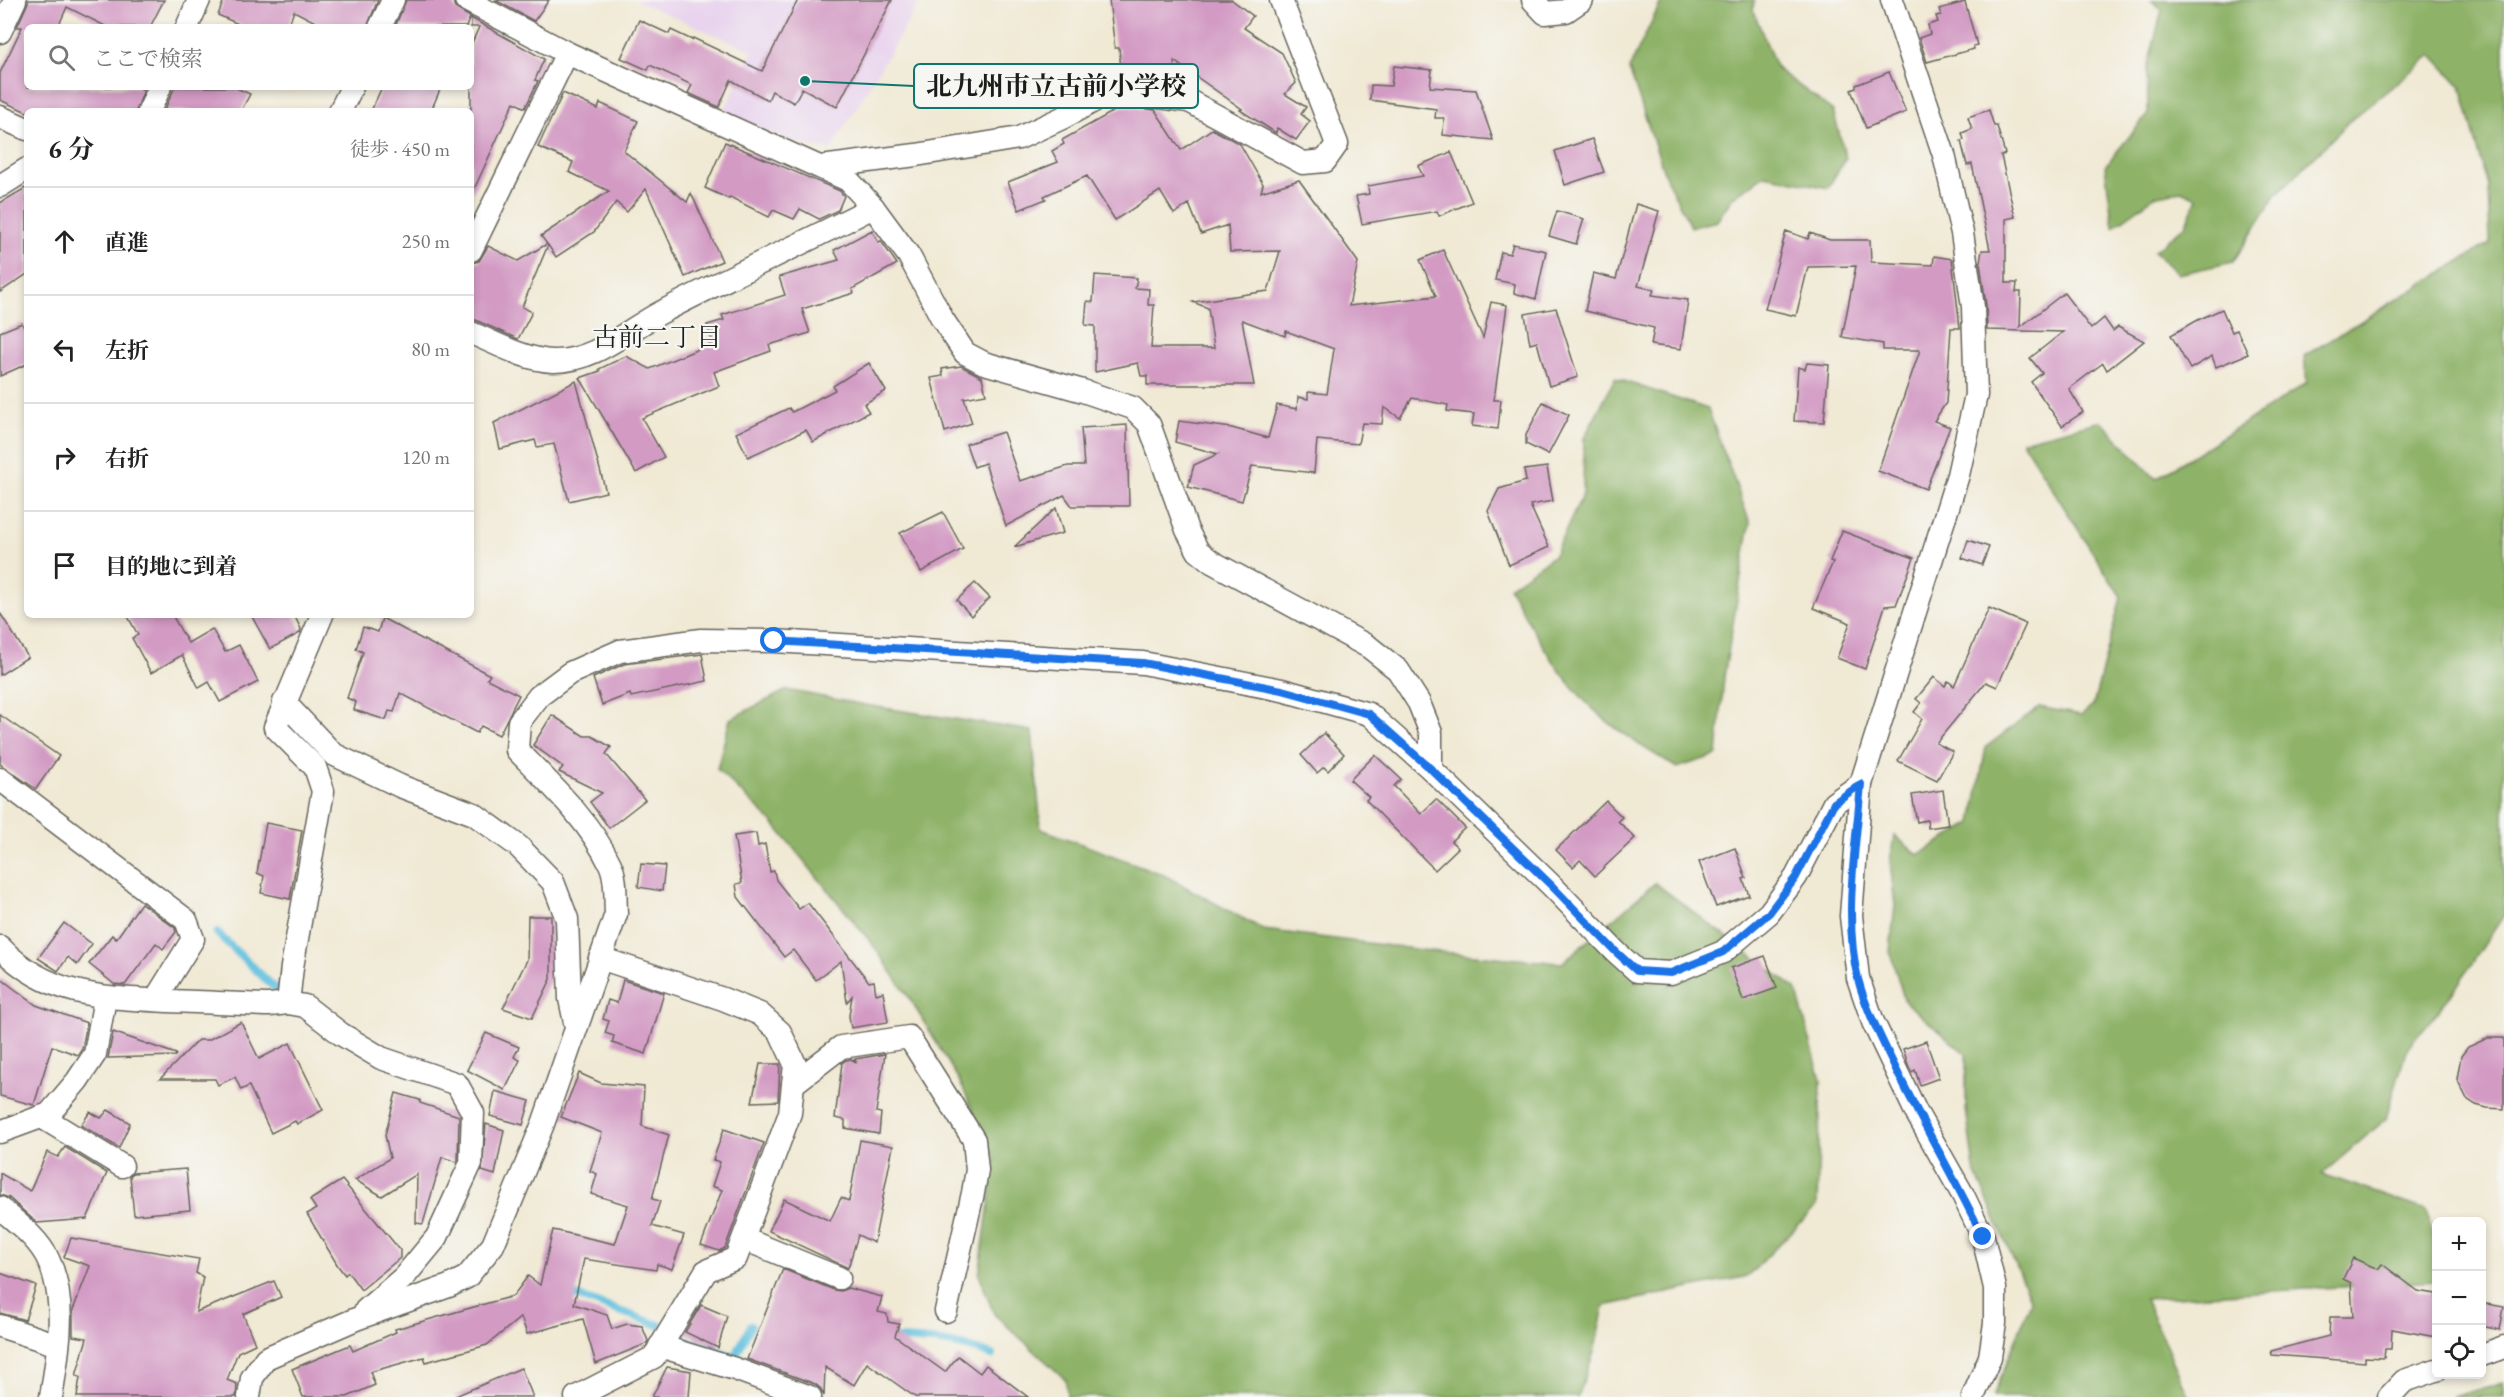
<!DOCTYPE html>
<html lang="ja">
<meta charset="utf-8">
<style>
body{margin:0;font-family:"EB Garamond","Noto Serif JP",serif;background:#f6f6f6;color:#222}
.controls{position:absolute;right:18px;bottom:18px;display:grid;overflow:hidden;border-radius:9px;box-shadow:0 3px 9px #0003}
.controls button{width:54px;height:54px;display:grid;place-items:center;padding:0;border:0;border-bottom:2px solid #e0e0e0;background:#fff;color:#222;font:30px sans-serif}
.stop{position:absolute;width:18px;height:18px;margin:-14px;border:4px solid #1a73e8;border-radius:50%;background:#fff}
.stop.end{background:#1a73e8;border-color:#fff;box-shadow:0 2px 6px #0008}
.list{margin:0;padding:0;list-style:none}
h2{display:flex;justify-content:space-between;align-items:center;height:78px;margin:0;padding:0 24px;font-size:26px}
h2 small{font-size:20px;font-weight:400;color:#767676}
.list li{display:grid;grid-template-columns:39px 1fr auto;gap:18px;align-items:center;box-sizing:border-box;height:108px;padding:0 24px;border-top:2px solid #e0e0e0}
.list b{display:block;font-size:22px;white-space:nowrap}
.list em{font-size:20px;font-style:normal;color:#767676}
.icon{flex:none;width:33px;height:33px;fill:none;stroke:currentColor;stroke-width:2;stroke-linecap:round;stroke-linejoin:round}
.map{position:relative;flex:none;width:2504px;height:1397px;overflow:hidden}
.search{position:absolute;background:#fff;box-shadow:0 3px 9px #0003;left:24px;top:24px;width:450px;height:66px;display:flex;align-items:center;gap:15px;box-sizing:border-box;padding:0 21px;border-radius:9px;color:#767676;font-size:22px}
.panel{position:absolute;background:#fff;box-shadow:0 3px 9px #0003;left:24px;top:108px;width:450px;height:510px;border-radius:9px}
.map>svg:first-child{display:block}
.built{fill:#e8d2ee}
.forest{fill:#8eb267;stroke:#556742;stroke-width:1.5}
.lines{fill:none;stroke-linecap:round;stroke-linejoin:round}
.stream{stroke:#5fbfde;stroke-width:8}
.building{fill:#d39bc4}
.minor-casing{stroke:#66645c;stroke-width:25}
.minor{stroke:#fff;stroke-width:22}
.route{stroke:#1a73e8;stroke-width:8}
.labels{text-anchor:middle;dominant-baseline:central;stroke-width:4.5;stroke-linejoin:round;paint-order:stroke}
.neighbourhood-label{font-size:26px;fill:#1c1c1c;stroke:#f6f6f2}
.leader{fill:none;stroke:#0f766e;stroke-width:2}
.callout-dot{fill:#0f766e;stroke:#f6f6f2;stroke-width:2}
.callout{fill:#f6f6f2;stroke:#0f766e;stroke-width:2}
.callout-label{font-size:26px;text-anchor:middle;font-weight:bold;fill:#1c1c1c}
</style>
<div class="map">
<svg width="2504" height="1397" viewBox="0 0 2504 1397">
<rect width="100%" height="100%" fill="#f6f6f2"/>
<filter id="ink" filterUnits="userSpaceOnUse"><feTurbulence type="fractalNoise" baseFrequency=".0167" numOctaves="2"/><feDisplacementMap in="SourceGraphic" scale="12" xChannelSelector="R" yChannelSelector="G"/><feConvolveMatrix kernelMatrix="1 2 1 2 8 2 1 2 1" color-interpolation-filters="sRGB"/></filter>
<filter id="wash" filterUnits="userSpaceOnUse"><feTurbulence type="fractalNoise" baseFrequency=".008" numOctaves="4" result="noise"/><feDisplacementMap in="SourceGraphic" scale="24" xChannelSelector="R" yChannelSelector="G"/><feGaussianBlur stdDeviation="1.35" result="paint"/><feColorMatrix in="noise" values="0 0 0 0 0 0 0 0 0 0 0 0 0 0 0 0 0 1.4 0 .05"/><feComposite in="paint" operator="in"/></filter>
<g filter="url(#wash)">
<rect width="100%" height="100%" fill="#f0e9d4"/>
<polygon class="built" points="635,0 921,0 831,150 789,141 724,111 753,51"/>
<g class="forest">
<polygon points="1662,0 1754,0 1753,10 1777,69 1833,111 1846,158 1828,188 1765,175 1732,198 1717,221 1691,227 1666,178 1629,69"/>
<polygon points="2151,0 2504,0 2504,915 2451,995 2406,1050 2386,1119 2322,1174 2426,1210 2436,1248 2436,1281 2145,1299 2189,1397 1993,1397 2031,1301 1974,1169 1966,1109 1966,1054 1905,1002 1890,952 1895,905 1890,862 1894,835 1918,855 1972,823 1986,747 2039,707 2081,715 2093,706 2121,597 2022,441 2101,421 2156,479 2307,383 2304,356 2490,243 2488,187 2461,86 2432,55 2352,119 2276,195 2233,262 2178,274 2154,251 2185,226 2197,198 2181,191 2157,195 2113,227 2105,166 2148,114 2147,69 2162,10"/>
<path d="M1615,378l93,31 42,114 -26,154 -7,78 -40,13c-33,-20 -67,-40 -94,-69 -30,-32 -53,-73 -74,-112l45,-32 29,-61 1,-56z"/>
<polygon points="787,690 865,705 1032,731 1041,829 1162,874 1264,930 1430,951 1562,963 1655,883 1796,989 1821,1080 1817,1206 1748,1276 1604,1306 1594,1352 1578,1397 1067,1397 1066,1380 994,1314 979,1275 995,1160 960,1082 910,999 873,945 772,822 717,769 730,719"/>
<polygon points="2504,1382 2504,1397 2452,1397"/>
</g>
<g class="lines">
<g class="stream">
<polyline points="217,933 276,989"/>
<polyline points="568,1293 659,1325"/>
<polyline points="682,1339 735,1357 751,1325"/>
<path d="M891,1339c39,1 63,2 101,16"/>
</g>
</g>
<g id="blocks">
<g class="building">
<polygon points="29,0 164,0 150,27 107,27 67,7 58,27 27,27 27,87 138,87 144,90 136,111 27,112 0,100 0,73 22,27 17,27"/>
<polygon points="224,0 378,0 367,27 325,27 294,11 288,27 245,27 218,15"/>
<polygon points="406,0 453,0 455,8 470,17 466,27 395,27"/>
<polygon points="495,0 549,0 534,21"/>
<polygon points="798,0 892,0 837,107 802,88 794,103 772,91 768,100 731,80 719,107 688,93 692,85 650,65 648,70 621,58 639,20 669,34 671,30 692,40 693,38 762,71"/>
<polygon points="1109,0 1232,0 1253,16 1244,28 1282,53 1296,83 1285,94 1306,107 1301,114 1310,121 1296,140 1277,128 1276,133 1240,110 1242,109 1174,61 1176,86 1122,79 1119,48 1115,48"/>
<polygon points="1965,2 1977,45 1973,46 1974,49 1927,62 1919,38 1930,34 1928,25 1938,22 1936,16 1941,15 1939,9"/>
<polygon points="471,18 544,59 535,80 538,81 525,108 514,102 471,196 471,45 479,27 471,27"/>
<polygon points="1394,66 1432,70 1430,87 1476,90 1493,140 1443,135 1444,118 1435,118 1436,109 1370,100 1371,85 1391,86"/>
<polygon points="1889,72 1906,112 1866,128 1851,90 1856,88 1856,85"/>
<polygon points="175,87 234,87 250,94 241,111 164,111"/>
<polygon points="382,87 441,87 431,111 371,111"/>
<polygon points="563,93 598,109 600,103 638,121 624,151 687,202 691,193 722,261 685,277 646,189 627,212 616,202 594,232 556,257 548,245 522,307 532,312 518,339 471,318 471,263 479,261 488,246 518,261 547,244 541,236 609,191 569,172 573,162 538,147"/>
<polygon points="1123,106 1155,110 1181,150 1212,129 1240,144 1263,184 1261,192 1299,180 1358,262 1349,306 1436,296 1420,260 1443,250 1483,338 1491,302 1507,305 1494,400 1501,400 1498,429 1472,426 1474,414 1447,411 1448,405 1412,398 1400,418 1384,407 1382,424 1362,423 1358,444 1317,440 1314,473 1252,466 1242,501 1188,487 1194,465 1218,454 1175,442 1179,421 1232,428 1268,438 1277,405 1297,409 1298,397 1308,399 1308,392 1327,394 1334,349 1286,331 1285,336 1242,320 1254,385 1147,385 1147,376 1141,376 1138,363 1095,372 1095,326 1085,325 1087,301 1093,302 1095,275 1137,278 1135,288 1149,289 1148,305 1154,305 1151,348 1214,348 1208,308 1193,302 1268,291 1280,251 1230,252 1228,225 1201,234 1189,204 1174,214 1160,191 1115,220 1087,176 1044,196 1046,199 1019,210 1008,182 1058,162 1052,151 1064,144 1062,140"/>
<polygon points="1989,110 1994,126 1997,126 2005,154 2001,156 2015,217 2006,219 2006,283 2017,283 2016,292 2021,292 2020,327 2064,293 2091,329 2104,318 2113,331 2118,327 2144,341 2107,370 2103,363 2069,389 2083,412 2062,426 2031,382 2042,373 2030,358 2063,332 1987,330 1986,305 1980,263 1982,250 1990,250 1972,164 1967,165 1961,141 1964,140 1962,133 1972,129 1968,117"/>
<polygon points="1592,139 1604,172 1565,185 1555,151"/>
<polygon points="725,142 840,191 844,196 838,210 819,219 800,209 794,219 773,210 769,217 730,197 729,199 705,188"/>
<polygon points="1451,152 1472,202 1439,216 1437,211 1362,224 1356,196 1369,194 1368,186 1423,176 1418,166"/>
<polygon points="27,187 27,274 0,292 0,203"/>
<polygon points="1636,204 1659,211 1638,286 1654,290 1652,295 1688,300 1681,349 1651,345 1654,328 1585,311 1593,273 1616,279"/>
<polygon points="1557,211 1584,219 1576,244 1549,236"/>
<polygon points="872,230 878,242 881,241 897,264 852,289 854,293 802,309 810,333 769,345 771,351 714,372 719,386 642,418 664,457 636,473 580,378 600,371 599,369 626,356 650,369 713,343 707,325 724,320 722,315 785,295 779,277 839,260 834,250"/>
<polygon points="1786,231 1808,239 1810,233 1830,240 1870,240 1871,262 1933,265 1934,256 1952,259 1960,328 1951,328 1946,403 1934,421 1950,427 1926,489 1878,471 1920,350 1883,350 1883,344 1842,337 1856,266 1808,267 1796,316 1765,309"/>
<polygon points="1513,244 1546,251 1536,299 1514,293 1515,284 1495,280 1501,252 1510,254"/>
<polygon points="1556,308 1578,377 1549,386 1537,342 1530,344 1525,314"/>
<polygon points="2222,309 2232,332 2237,330 2248,354 2216,367 2212,356 2190,369 2171,335 2198,320"/>
<polygon points="22,323 27,335 27,364 0,376 0,332"/>
<polygon points="869,363 886,391 864,404 869,412 813,442 806,430 748,457 736,433 789,408 792,412 835,390 833,386"/>
<polygon points="1807,363 1829,365 1824,422 1794,421 1798,367 1805,369"/>
<polygon points="961,366 982,377 986,394 964,398 972,423 945,432 931,378 943,376 942,369"/>
<polygon points="576,381 606,492 569,501 554,444 537,447 535,440 500,449 494,423"/>
<polygon points="1543,402 1569,415 1548,455 1526,444 1526,435"/>
<polygon points="1127,425 1129,506 1072,506 1064,495 1006,526 985,463 974,467 966,444 1003,432 1020,481 1068,466 1084,466 1081,428"/>
<polygon points="1547,467 1553,501 1530,505 1549,547 1509,565 1488,511 1499,489 1526,481 1524,470"/>
<polygon points="1056,508 1063,533 1014,547"/>
<polygon points="943,512 963,549 921,572 900,533"/>
<polygon points="1842,531 1914,558 1896,605 1885,606 1865,669 1837,658 1850,623 1813,608 1833,562 1830,561"/>
<polygon points="1968,540 1989,547 1982,565 1962,558"/>
<polygon points="975,583 990,598 971,616 957,600"/>
<polygon points="1989,608 2026,624 1997,687 1986,682 1936,743 1953,752 1937,780 1898,761 1922,719 1914,712 1921,703 1916,699 1934,677 1945,686 1948,681 1954,686"/>
<polygon points="0,613 28,657 0,675"/>
<polygon points="127,615 172,615 188,643 212,629 225,652 239,645 258,682 220,702 209,682 199,688 182,655 151,673 132,638 138,635"/>
<polygon points="251,615 294,615 301,629 300,633 270,649"/>
<polygon points="382,618 490,675 487,679 519,695 499,735 481,726 477,733 400,693 394,712 389,711 386,720 354,710 356,702 347,698 363,652 356,649 363,627 378,632"/>
<polygon points="702,654 707,681 631,697 630,694 602,705 593,678 624,664"/>
<polygon points="0,715 59,756 36,789 0,764"/>
<polygon points="552,715 584,736 592,736 611,747 606,754 645,800 609,828 590,802 602,793 559,772 563,767 533,745"/>
<polygon points="1324,733 1344,754 1328,771 1324,767 1317,773 1301,755"/>
<polygon points="1375,755 1401,779 1394,786 1421,814 1436,799 1465,828 1451,841 1458,848 1435,870 1366,800 1369,797 1350,780"/>
<polygon points="1943,790 1948,825 1928,828 1927,820 1917,822 1912,795"/>
<polygon points="1606,801 1622,817 1618,821 1635,838 1595,876 1580,860 1573,867 1556,850"/>
<polygon points="266,823 302,830 290,899 261,893 264,876 257,873"/>
<polygon points="756,833 758,846 765,844 770,872 774,871 776,880 799,909 808,903 869,982 874,981 876,994 883,992 888,1022 851,1028 849,1016 852,996 847,1002 841,961 816,980 793,950 784,957 738,897 736,884 742,883 734,836"/>
<polygon points="1735,848 1746,878 1743,879 1749,895 1716,907 1699,862"/>
<polygon points="641,864 665,866 662,891 638,887"/>
<polygon points="141,903 175,928 176,932 163,949 156,943 125,985 114,984 89,964 112,935 116,939"/>
<polygon points="528,916 551,916 551,979 532,1018 503,1008 527,960"/>
<polygon points="64,923 92,944 77,965 68,957 58,971 38,958"/>
<polygon points="1765,956 1777,988 1743,1000 1731,968"/>
<polygon points="0,978 36,1005 87,1023 82,1049 78,1055 52,1046 34,1105 0,1096"/>
<polygon points="623,980 664,993 646,1054 612,1043 614,1036 605,1033 609,1021 603,1019 608,1000 617,1003"/>
<polygon points="241,1022 259,1059 290,1043 323,1110 297,1124 295,1121 271,1133 249,1086 241,1090 235,1077 218,1085 215,1079 160,1079 198,1040 208,1040"/>
<polygon points="113,1032 176,1054 175,1056 108,1058"/>
<polygon points="486,1033 519,1047 514,1057 520,1060 505,1090 467,1070"/>
<polygon points="2488,1038 2504,1038 2504,1109 2487,1108 2476,1105 2467,1099 2457,1079 2461,1056 2468,1047"/>
<polygon points="1926,1041 1939,1078 1920,1085 1915,1070 1912,1072 1909,1067 1903,1049"/>
<polygon points="885,1054 876,1112 881,1113 879,1134 845,1128 845,1120 835,1118 842,1063 846,1060 851,1059 856,1062 855,1059"/>
<polygon points="760,1064 780,1064 778,1101 752,1102"/>
<polygon points="579,1073 601,1083 644,1087 642,1126 669,1135 652,1199 660,1201 652,1226 684,1235 672,1269 657,1264 656,1270 584,1259 574,1304 607,1315 612,1329 627,1324 642,1326 648,1341 646,1344 596,1364 583,1319 527,1334 521,1317 487,1345 426,1362 424,1357 370,1372 375,1385 347,1397 303,1397 292,1369 350,1345 353,1351 396,1332 395,1329 513,1296 528,1276 540,1285 553,1230 615,1244 628,1205 591,1194 597,1174 590,1171 602,1133 561,1117"/>
<polygon points="495,1091 530,1101 523,1125 490,1116"/>
<polygon points="396,1093 420,1100 420,1103 459,1116 458,1160 457,1162 442,1157 423,1224 416,1223 417,1174 382,1196 355,1180 390,1158 385,1135"/>
<polygon points="108,1110 130,1123 119,1148 81,1125 90,1112 101,1118"/>
<polygon points="486,1124 504,1130 495,1175 482,1171"/>
<polygon points="724,1129 764,1143 725,1248 719,1251 701,1245 722,1190 712,1186 720,1162 713,1160"/>
<polygon points="860,1140 893,1146 874,1243 858,1235 848,1268 769,1231 784,1199 830,1221 841,1198 849,1201"/>
<polygon points="65,1147 107,1173 87,1219 37,1223 9,1198 0,1195 0,1173 30,1191 47,1152 58,1157"/>
<polygon points="186,1169 190,1210 134,1215 130,1176 133,1173"/>
<polygon points="342,1180 400,1250 400,1258 361,1290 348,1272 345,1275 338,1266 307,1214 316,1209 310,1200"/>
<polygon points="71,1238 199,1259 196,1273 203,1277 196,1312 274,1281 281,1297 243,1314 255,1344 238,1352 227,1380 237,1384 236,1397 77,1397 80,1377 76,1376 87,1338 73,1336 73,1310 90,1266 64,1257"/>
<polygon points="2353,1258 2378,1269 2382,1264 2418,1291 2436,1294 2436,1337 2392,1329 2391,1349 2385,1349 2384,1358 2365,1357 2365,1362 2272,1355 2271,1351 2329,1336 2330,1317 2353,1317 2351,1283 2343,1279"/>
<polygon points="783,1269 834,1290 841,1291 848,1288 882,1297 878,1312 887,1314 888,1322 899,1324 895,1336 945,1372 958,1356 980,1373 986,1365 1028,1397 915,1397 867,1363 854,1385 825,1367 824,1396 821,1389 815,1384 747,1359"/>
<polygon points="0,1273 36,1286 25,1320 0,1313"/>
<polygon points="2481,1303 2504,1307 2500,1330 2481,1326"/>
<polygon points="701,1305 727,1316 718,1348 685,1332"/>
<polygon points="667,1367 691,1371 689,1397 652,1397"/>
<polygon points="521,1368 533,1397 453,1397"/>
</g>
</g>
</g>
<g filter="url(#ink)">
<use href="#blocks" fill-opacity="0" stroke="#66645c" stroke-width="1.5"/>
<g class="lines">
<g class="minor-casing">
<g id="minor">
<polyline points="466,0 567,53 848,180 873,207 909,256 943,320 965,353 984,363 1083,391 1133,408 1149,424 1187,530 1198,551 1212,562 1369,647 1398,670 1419,703 1431,733 1431,769"/>
<polyline points="1533,0 1545,13 1566,11 1582,0"/>
<polyline points="1892,0 1944,155 1962,233 1973,307 1976,395 1958,475 1861,784 1851,916 1858,978 1873,1022 1916,1112 1963,1195 1983,1237 1995,1288 1995,1323 1990,1357 1973,1397"/>
<polyline points="187,27 199,0"/>
<polyline points="380,27 393,0"/>
<polyline points="0,32 15,0"/>
<polyline points="149,111 160,87"/>
<polyline points="340,111 352,87"/>
<polyline points="0,117 27,129"/>
<polyline points="821,167 916,155 1019,138 1062,118 1101,97 1122,92 1189,101 1303,163 1325,161 1337,144 1281,0"/>
<polyline points="0,186 27,169"/>
<polyline points="471,250 567,53"/>
<path d="M471,333c25,10 54,27 82,28 41,1 73,-30 107,-48 70,-37 143,-69 213,-106"/>
<polyline points="284,702 333,754 400,786 474,814 518,846 553,882 567,919 570,999 576,1027"/>
<polyline points="0,779 186,920 193,939 155,1000"/>
<path d="M0,947c47,50 105,51 169,54 33,1 67,3 101,4l18,-2 17,3 36,28 40,24 76,26 16,29 -2,50 -34,74 -33,40 -38,33"/>
<polyline points="288,1003 292,967 323,791 315,767 275,727 322,615"/>
<polyline points="793,1084 841,1047 909,1037 974,1140 977,1170 973,1193 946,1311"/>
<polyline points="42,1117 122,1166"/>
<polyline points="0,1132 49,1114 77,1081 95,1054 105,998"/>
<path d="M0,1208c17,15 38,30 48,51 20,42 10,95 3,138"/>
<polyline points="744,1239 839,1278"/>
<polyline points="0,1326 58,1345"/>
<polyline points="660,1346 735,1369 810,1397"/>
<polyline points="2482,1355 2504,1347"/>
<path d="M249,1397l3,-19 14,-20 90,-39 93,-33 18,-9 26,-32 50,-121 73,-210c-1,-16 1,-36 -6,-50 -21,-44 -59,-79 -93,-114l2,-28 20,-26 31,-23 50,-22 81,-11 73,1 369,22 139,27 87,24 62,55 121,117 63,65 22,20 34,2 52,-21 46,-39 27,-36 38,-74 27,-19"/>
<polyline points="576,1397 654,1357 706,1271 736,1258 790,1113 795,1064 780,1032 760,1014 723,999 600,958"/>
<polyline points="2389,1397 2404,1381 2436,1370"/>
</g>
</g>
<use href="#minor" class="minor"/>
</g>
</g>
<g class="lines" filter="url(#ink)">
<path class="route" d="M774,641l369,22 139,27 87,24 62,55 121,117 63,65 22,20 34,2 52,-21 46,-39 27,-36 38,-74 27,-19c-5,63 -18,133 -3,195 8,30 22,57 35,84 28,59 62,115 90,174"/>
</g>
<g class="labels">
<g class="neighbourhood-label">
<text x="657" y="337">古前二丁目</text>
</g>
</g>
<path class="leader" d="M805 81L914 86"/>
<circle class="callout-dot" cx="805" cy="81" r="6"/>
<rect class="callout" x="914" y="64" width="284" height="44" rx="6"/>
<g class="callout-label">
<text x="1056" y="95">北九州市立古前小学校</text>
</g>
</svg>
<div class="controls">
<button>+</button>
<button>−</button>
<button><svg class="icon" aria-label="locate" viewBox="0 0 24 24"><circle cx="12" cy="12" r="6"/><path d="M12 2v4M12 18v4M2 12h4M18 12h4"/></svg></button>
</div>
<div class="stop" style="left:774px;top:641px"></div>
<div class="stop end" style="left:1983px;top:1237px"></div>
<div class="search"><svg class="icon" aria-label="search" viewBox="0 0 24 24"><circle cx="10" cy="10" r="6"/><path d="M15 15l6 6"/></svg>ここで検索</div>
<section class="panel">
<h2>6 分<small>徒歩 · 450 m</small></h2>
<ul class="list">
<li><svg class="icon" aria-label="ahead" viewBox="0 0 24 24"><path d="M12 20V5M6 11l6-6 6 6"/></svg><div><b>直進</b></div><em>250 m</em></li>
<li><svg class="icon" aria-label="left" viewBox="0 0 24 24"><path d="M17 20v-9H6M10 6l-5 5 5 5"/></svg><div><b>左折</b></div><em>80 m</em></li>
<li><svg class="icon" aria-label="right" viewBox="0 0 24 24"><path d="M7 20v-9h11M14 6l5 5-5 5"/></svg><div><b>右折</b></div><em>120 m</em></li>
<li><svg class="icon" aria-label="arrive" viewBox="0 0 24 24"><path d="M6 21V4h12l-3 4 3 4H6"/></svg><div><b>目的地に到着</b></div></li>
</ul>
</section>
</div>
